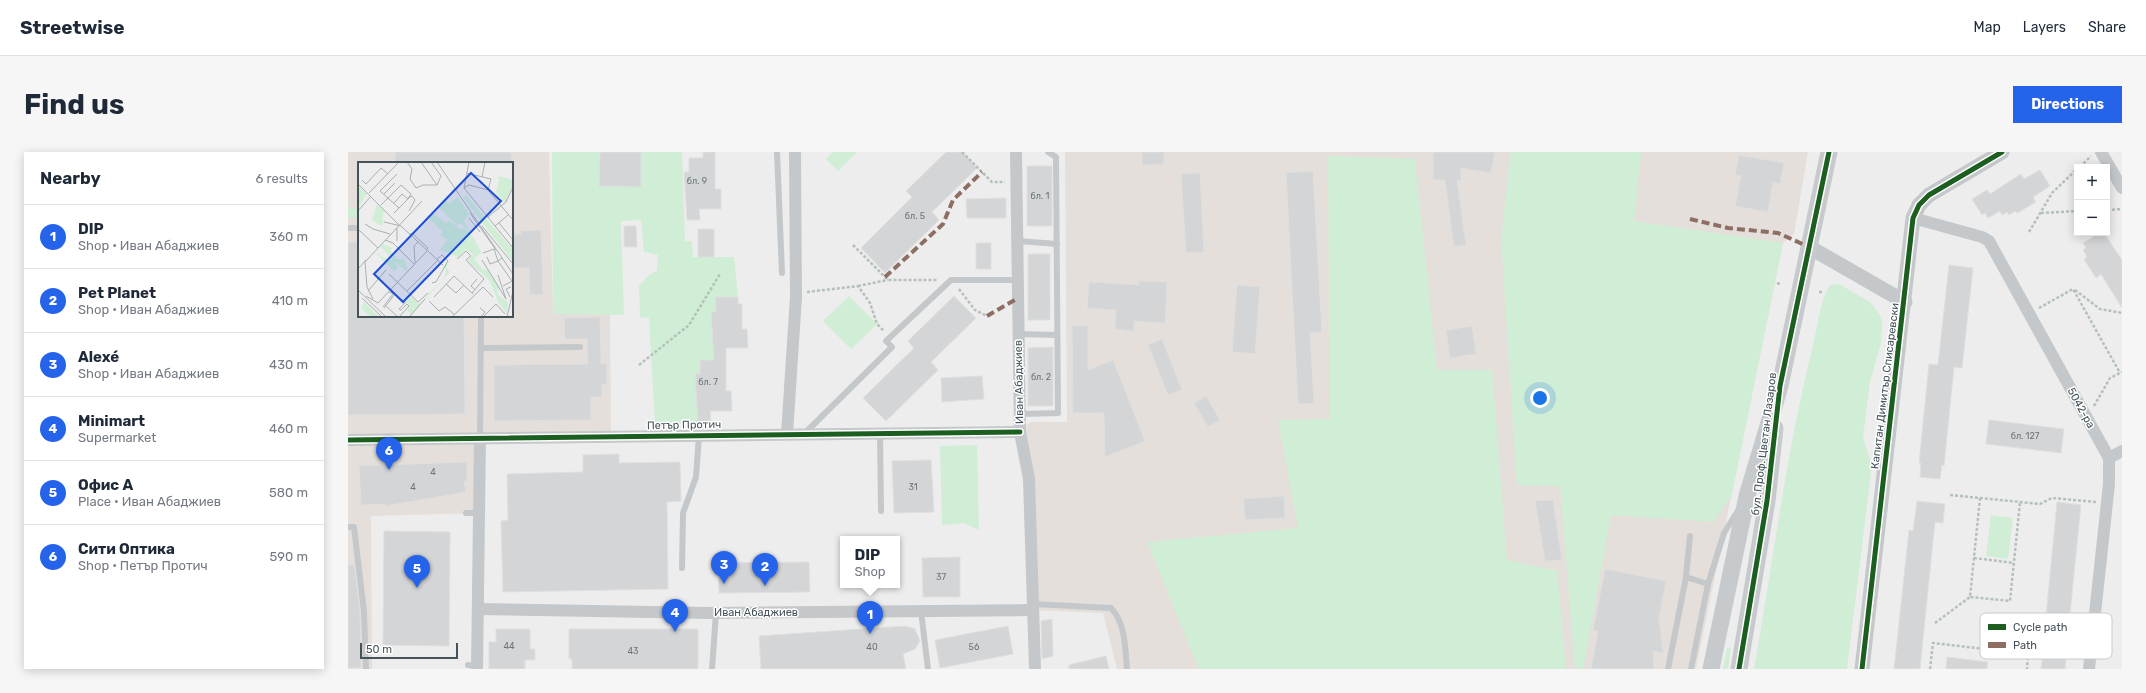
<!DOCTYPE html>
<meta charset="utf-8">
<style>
body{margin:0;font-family:Rubik,sans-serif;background:#f6f6f7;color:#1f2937}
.controls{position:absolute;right:12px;top:12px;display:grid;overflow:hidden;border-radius:0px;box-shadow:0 2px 10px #0003}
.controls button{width:36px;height:36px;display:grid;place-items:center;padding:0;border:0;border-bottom:1px solid #e0e1e3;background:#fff;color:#1f2937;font:20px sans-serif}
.scale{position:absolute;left:12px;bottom:10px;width:98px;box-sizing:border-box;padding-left:4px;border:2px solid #44535a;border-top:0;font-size:11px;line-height:14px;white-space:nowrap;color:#44535a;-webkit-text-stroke:3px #fff;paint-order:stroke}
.you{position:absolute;left:1192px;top:246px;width:14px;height:14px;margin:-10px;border:3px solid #fff;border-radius:50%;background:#1a73e8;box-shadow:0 0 0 6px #1a73e833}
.badge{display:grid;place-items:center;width:26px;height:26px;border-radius:50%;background:#2563eb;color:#fff;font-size:13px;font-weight:700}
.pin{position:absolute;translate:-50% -33px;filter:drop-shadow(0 1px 2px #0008)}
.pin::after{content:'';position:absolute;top:21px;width:14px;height:12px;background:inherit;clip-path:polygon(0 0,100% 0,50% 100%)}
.popup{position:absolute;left:492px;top:384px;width:60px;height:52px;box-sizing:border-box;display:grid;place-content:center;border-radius:0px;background:#fff;filter:drop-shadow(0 1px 3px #0005);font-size:13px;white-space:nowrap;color:#747a83}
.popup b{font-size:15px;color:#1f2937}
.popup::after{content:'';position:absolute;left:50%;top:100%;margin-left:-8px;border:8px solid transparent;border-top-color:#fff}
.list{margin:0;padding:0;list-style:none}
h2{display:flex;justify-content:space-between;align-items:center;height:52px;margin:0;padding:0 16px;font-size:17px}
h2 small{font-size:13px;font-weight:400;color:#747a83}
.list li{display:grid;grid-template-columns:26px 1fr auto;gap:12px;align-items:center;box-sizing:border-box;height:64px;padding:0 16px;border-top:1px solid #e0e1e3}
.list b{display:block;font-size:15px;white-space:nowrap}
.list p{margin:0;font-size:13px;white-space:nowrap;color:#747a83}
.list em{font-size:13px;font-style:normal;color:#747a83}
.map{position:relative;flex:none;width:1774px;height:517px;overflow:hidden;border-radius:0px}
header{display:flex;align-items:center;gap:24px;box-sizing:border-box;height:56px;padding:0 20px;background:#fff;border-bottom:1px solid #e0e1e3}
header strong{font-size:19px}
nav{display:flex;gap:22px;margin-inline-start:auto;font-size:14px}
.intro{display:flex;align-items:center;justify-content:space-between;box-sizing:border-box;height:96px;padding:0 24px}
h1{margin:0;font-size:28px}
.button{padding:10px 18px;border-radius:0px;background:#2563eb;color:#fff;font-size:14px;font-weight:700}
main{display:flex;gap:24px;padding:0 24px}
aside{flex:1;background:#fff;border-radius:0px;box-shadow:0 2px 10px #0003}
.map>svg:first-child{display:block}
.commercial{fill:#e4dfda;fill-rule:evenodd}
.green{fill:#d0eed6}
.building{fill:#d4d5d6;stroke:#dfdfe0}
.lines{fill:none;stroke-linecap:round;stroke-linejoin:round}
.path{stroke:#b4c1bb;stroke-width:2.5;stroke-dasharray:3 2;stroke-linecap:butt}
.service{stroke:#c4c8ca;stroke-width:6}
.minor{stroke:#c4c8ca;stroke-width:12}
.tertiary{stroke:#c4c8ca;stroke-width:15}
.secondary{stroke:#c6cacc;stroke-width:17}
.quiet{stroke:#8d6e63;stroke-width:4;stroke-dasharray:8 4;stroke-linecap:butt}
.cycleway-casing{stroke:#fff;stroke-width:8}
.cycleway{stroke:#1b5e20;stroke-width:5}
.labels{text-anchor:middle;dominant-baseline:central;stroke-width:3;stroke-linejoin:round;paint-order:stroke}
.number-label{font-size:9px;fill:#6a757a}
.street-label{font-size:11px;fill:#44535a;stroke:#fff}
.inset-road{fill:none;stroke:#aaafb2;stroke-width:1}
.view{fill:#1d4ed8;fill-opacity:0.15;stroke:#1d4ed8;stroke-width:2}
.inset-edge{fill:none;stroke:#44535a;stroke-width:2}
.key{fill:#fff;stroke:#c7cbce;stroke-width:1}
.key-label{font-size:11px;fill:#44535a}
</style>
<header>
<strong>Streetwise</strong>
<nav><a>Map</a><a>Layers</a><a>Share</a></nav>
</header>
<div class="intro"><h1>Find us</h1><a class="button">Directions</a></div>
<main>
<aside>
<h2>Nearby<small>6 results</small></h2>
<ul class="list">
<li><span class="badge">1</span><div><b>DIP</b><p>Shop · Иван Абаджиев</p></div><em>360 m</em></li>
<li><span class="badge">2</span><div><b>Pet Planet</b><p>Shop · Иван Абаджиев</p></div><em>410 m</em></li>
<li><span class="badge">3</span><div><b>Alexé</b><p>Shop · Иван Абаджиев</p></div><em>430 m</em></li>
<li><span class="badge">4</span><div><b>Minimart</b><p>Supermarket</p></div><em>460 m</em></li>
<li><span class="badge">5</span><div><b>Офис А</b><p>Place · Иван Абаджиев</p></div><em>580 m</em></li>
<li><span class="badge">6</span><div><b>Сити Оптика</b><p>Shop · Петър Протич</p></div><em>590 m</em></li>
</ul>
</aside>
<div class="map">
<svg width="1774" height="517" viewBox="0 0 1774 517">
<rect width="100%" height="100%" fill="#eeeded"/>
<g class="commercial">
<path d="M0,0h201l4,162h57l1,122 -130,2 -2,75 -108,3 1,153h-24zM11,11h153v153h-153z"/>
<polygon points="717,0 1460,0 1446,82 1435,91 1348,517 769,517 755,461 685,458 672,280 682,270 719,270"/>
</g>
<g class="green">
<polygon points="204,0 252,0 251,34 292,35 293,0 334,0 337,89 344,89 345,105 386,105 390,145 367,146 368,160 363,160 366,208 352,208 352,222 347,222 350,270 307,272 301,166 292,165 291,134 301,123 309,119 310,103 296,100 293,68 273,69 276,163 205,162"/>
<polygon points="485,0 509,0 490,19 478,7"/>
<polygon points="1163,0 1293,0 1286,69 1435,91 1384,342 1366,370 1263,363 1235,517 1227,516 1212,334 1169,333 1153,88"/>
<polygon points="980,4 1067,7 1089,218 1144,218 1159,408 1209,419 1218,517 851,517 799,390 950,376 930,268 982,267"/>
<polygon points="0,55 9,57 10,66 0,66"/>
<path d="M1491,132l31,18 10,13 2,8 -1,20 -11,39 -7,56 9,27 -25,204h-93c19,-107 32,-217 59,-323 4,-17 7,-46 17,-61z"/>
<polygon points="501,144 529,172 503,197 475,169"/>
<polygon points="629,293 631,378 616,371 594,373 592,294"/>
<polygon points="1643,363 1665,366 1660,407 1638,404"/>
<polygon points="1381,495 1383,496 1380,517 1375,517 1379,496"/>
</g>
<g class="building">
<polygon points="47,0 163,0 164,11 47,11"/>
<polygon points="252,0 293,0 293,35 251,34"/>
<polygon points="355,0 367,0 367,37 373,37 373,57 351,57 352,68 339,68 336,20 341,20 341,6 355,6"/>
<polygon points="598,0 614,0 629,16 584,60 591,68 537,121 513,96 564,45 558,39"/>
<polygon points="794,0 816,0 816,12 794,13"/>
<polygon points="1085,0 1147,0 1143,21 1113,16 1113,29 1109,28 1118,93 1106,95 1097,28 1085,28"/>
<polygon points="1391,3 1436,11 1432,32 1425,30 1420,60 1387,54 1393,24 1387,23"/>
<rect x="679" y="14" width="25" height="60"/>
<polygon points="1692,18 1702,34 1685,45 1688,50 1669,61 1667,59 1661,63 1659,60 1654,63 1652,59 1640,66 1637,61 1634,63 1624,47 1639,38 1642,42 1673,22 1676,27"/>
<polygon points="965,19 974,180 962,181 966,251 950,252 938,21"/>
<polygon points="852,21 856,100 838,101 833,22"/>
<polygon points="658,46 658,66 619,66 618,47"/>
<polygon points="276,74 288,74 289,95 276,95"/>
<rect x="350" y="77" width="16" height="28"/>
<polygon points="193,78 195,143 182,143 181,116 164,116 164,82 173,82 172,79"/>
<polygon points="1752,81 1756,81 1774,108 1774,156 1753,122 1748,126 1736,107 1739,105 1735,98 1738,96 1735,91"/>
<polygon points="0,90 11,90 11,164 116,164 117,262 0,263"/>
<rect x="628" y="91" width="15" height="26"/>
<rect x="680" y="102" width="22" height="66"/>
<polygon points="1601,113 1625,116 1614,216 1606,215 1596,314 1594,313 1592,327 1572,325 1573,311 1571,311 1581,212 1590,213"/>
<polygon points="791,129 819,130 817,171 786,169 786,179 767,177 768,158 739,156 741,130 791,133"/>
<polygon points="889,133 912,135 907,202 884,200"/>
<polygon points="606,144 628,166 583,210 590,218 538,269 515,246 566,196 560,189"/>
<polygon points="367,145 390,145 390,152 394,152 394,177 399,177 400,196 378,196 378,239 383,239 384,259 362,259 363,270 350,270 347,222 352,222 352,208 366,208 363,160 368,160"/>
<polygon points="252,165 253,212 259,212 259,233 254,232 254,245 243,245 243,268 146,269 146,213 240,212 239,187 217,187 216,166"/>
<polygon points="724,174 740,174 740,218 765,208 797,289 757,305 756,261 725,261"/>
<polygon points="1124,174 1128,202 1102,206 1098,178"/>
<polygon points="814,187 834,238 820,243 800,193"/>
<polygon points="705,195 705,254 680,254 680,196"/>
<polygon points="634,224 636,247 594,250 593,226"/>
<polygon points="858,244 872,268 860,275 846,251"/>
<polygon points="1641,268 1716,277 1713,301 1638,292"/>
<polygon points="271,302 271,311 332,310 333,349 319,350 320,437 155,440 153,369 160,368 159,322 235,320 235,303"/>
<polygon points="583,308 586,360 546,361 544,309"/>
<polygon points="119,310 119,329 116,330 118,340 37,354 37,352 13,353 11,314"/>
<polygon points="936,344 937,366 897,368 895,347"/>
<polygon points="1205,348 1214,408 1197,409 1187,349"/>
<polygon points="1569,349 1597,352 1595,371 1587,370 1572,517 1546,517 1561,378 1565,379"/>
<polygon points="1709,350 1733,353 1725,432 1717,517 1693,517"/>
<polygon points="36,379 102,380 101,494 35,493"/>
<polygon points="612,405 612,445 575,445 574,406"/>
<polygon points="461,410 462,440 371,441 370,411"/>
<polygon points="0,413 6,413 7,418 12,460 13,516 0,516"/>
<polygon points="1257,417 1318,429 1311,466 1315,501 1305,499 1306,517 1243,517 1250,479 1245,478"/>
<polygon points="704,467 705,504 694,507 693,469"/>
<polygon points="557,474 567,477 572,489 567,497 555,502 558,517 413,517 411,484"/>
<polygon points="660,474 665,502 592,516 587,488"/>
<polygon points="148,477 182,477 182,497 187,497 187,508 177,508 177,517 141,517 141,490 148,490"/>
<polygon points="221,477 350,477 350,517 224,517 224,507 221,507"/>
<polygon points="758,504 761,517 721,517 721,513"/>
<polygon points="1599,505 1640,510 1639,517 1598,517"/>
</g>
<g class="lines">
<g class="path">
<polyline points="614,0 644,30 657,30"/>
<polyline points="1732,15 1743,4"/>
<polyline points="1759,58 1774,57"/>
<polyline points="1693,61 1729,59"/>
<polyline points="1681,80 1704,41 1729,17"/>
<polyline points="505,93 540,128 590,128"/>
<polyline points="1429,131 1432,132"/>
<polyline points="510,134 540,128"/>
<polyline points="611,137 627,158 639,164"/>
<polyline points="1727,138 1752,157 1774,161"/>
<polyline points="459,140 510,134 522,151 529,172 536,179"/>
<polyline points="1471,140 1474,140"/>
<polyline points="1691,156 1725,137 1772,221"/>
<polyline points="291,213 341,173 372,122"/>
<polyline points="1746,254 1762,226 1774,220"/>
<polyline points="1602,343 1692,352 1704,346 1748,350"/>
<polyline points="1632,346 1622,445 1662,449 1672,350"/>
<polyline points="1626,406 1666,411"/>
<polyline points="1587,471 1622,445"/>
<polyline points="1582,517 1585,491 1680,502 1679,517"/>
</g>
<g class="service">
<polyline points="429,0 434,121"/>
<polyline points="0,76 11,76"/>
<polyline points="670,89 709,92"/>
<polyline points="671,182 709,183"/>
<polyline points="133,196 232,195"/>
<polyline points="672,262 710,261 708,5 700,0"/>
<polyline points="456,282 544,195 538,189 603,128 670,128"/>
<polyline points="532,282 533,359"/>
<polyline points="132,286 133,164"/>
<polyline points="118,361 131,361"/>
<polyline points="0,375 6,375 16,460 18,517"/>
<polyline points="334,416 335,361 348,325 351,283"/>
<polyline points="1338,425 1360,432"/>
<path d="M685,452l78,4c15,16 14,40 16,61"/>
<polyline points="573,459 580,517"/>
<polyline points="120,513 129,514"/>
<polyline points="364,517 368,461"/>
<polyline points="1320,517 1338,425 1342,384"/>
<polyline points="1343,517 1360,432 1376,381 1391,357"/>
</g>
<g class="minor">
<polyline points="668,0 672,280 681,327 687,517"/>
<polyline points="1753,0 1774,36"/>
<polyline points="1565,66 1634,85 1641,89 1761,306 1761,332 1741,517"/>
<polyline points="439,282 448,145 447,0"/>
<polyline points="0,288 672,280"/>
<polyline points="1761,306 1774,299"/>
<polyline points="130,457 361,461 685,458"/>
<polyline points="129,517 132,286"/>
</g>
<g class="tertiary">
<polyline points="1461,95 1557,150"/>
<polyline points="1514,517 1565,66 1571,53 1581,43 1654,0"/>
</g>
<g class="secondary">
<polyline points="1363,517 1399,344 1432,234 1481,0"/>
<polyline points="1391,517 1419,349 1427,276"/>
</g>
<g class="quiet">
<polyline points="1342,67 1380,76 1430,81 1461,95"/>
<polyline points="537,125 595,72 605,48 634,20"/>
<polyline points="639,164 670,146"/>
</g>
<g class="cycleway-casing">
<g id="cycleway">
<polyline points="0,288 672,280"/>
<polyline points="1391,517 1419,349 1432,234 1481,0"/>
<polyline points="1514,517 1565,66 1571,53 1581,43 1654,0"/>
</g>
</g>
<use href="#cycleway" class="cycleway"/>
</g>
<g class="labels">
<g class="number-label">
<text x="349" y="29">бл. 9</text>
<text x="692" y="44">бл. 1</text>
<text x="567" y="64">бл. 5</text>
<text x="693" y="225">бл. 2</text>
<text x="360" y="230">бл. 7</text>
<text x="1677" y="284">бл. 127</text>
<text x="85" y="320">4</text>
<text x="65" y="335">4</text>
<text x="565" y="335">31</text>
<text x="593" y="425">37</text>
<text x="161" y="494">44</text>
<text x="524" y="495">40</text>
<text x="626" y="495">56</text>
<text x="285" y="499">43</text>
</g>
<g class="street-label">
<text transform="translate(671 230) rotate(-91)">Иван Абаджиев</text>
<text transform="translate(1537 234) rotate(-83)">Капитан Димитър Списаревски</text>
<text transform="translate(1733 256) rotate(61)">5042-ра</text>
<text transform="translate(336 273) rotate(-1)">Петър Протич</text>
<text transform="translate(1416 292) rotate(-83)">бул. Проф. Цветан Лазаров</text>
<text x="408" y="460">Иван Абаджиев</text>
</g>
</g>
<g transform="translate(10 10)">
<rect width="155" height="155" fill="#eeeded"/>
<path d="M140,14l15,4v7l-8,16 -9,-11 3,-12h3l-4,-1zM0,24l9,8 -9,14zM108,33l47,55v12l-43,-55 -7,-10zM100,35l11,17 -5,8 7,10 -11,-9 -3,2 -20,-19 8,-6 4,4zM19,42l7,6 -2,9 2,2 -3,5 -9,-6zM75,51l13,10 3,-3 12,10 3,-2 7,6 11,19 -8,5 9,12 4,-1 13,19 -3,1 1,6 10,7 -1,12 -9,-12 -8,-21 -22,-20 5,-6 -7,-6 -8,8 -18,-7 7,-10 -7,-5 3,-3 -15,-14zM24,82l10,4 -2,2 7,9h7l4,10 -2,2 -12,-10 4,6 -4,4 -19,-19 15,9 2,-2 -12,-13zM89,99v8l3,3 -39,43 -4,-5 3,-4 -5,-5 5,-5 9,8 26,-27 1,-9 -3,-1zM6,140l15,15h-8l-10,-9z" fill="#d0eed6"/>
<path class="inset-road" d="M49,0l5,7 -2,10 6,9 7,-3h14M63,0l16,23 4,-9 -10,-14M79,0l76,112M111,0l-5,26 49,60M108,11l25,6 -3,11M39,12l-17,17 19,17M124,15l3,-15M4,18l4,4 15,-16 7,6M0,22l41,41M106,26l5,-3 19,5 25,30M11,31l30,-31M26,32l11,-11M50,36l4,-2 3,4 -6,11M23,43l20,-20 10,9 -3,5M0,49l13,-15M36,51l14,-14 -6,-5 -8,9M112,51l26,37M130,55l18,-15 7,-15M111,56l11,14M26,60l17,4 42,39M141,61l14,17M7,62l8,5 17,5M124,64l31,38M137,64l13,-11M39,66v13M0,67l20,19M51,72h4l15,14 -2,2M27,78l8,3 21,21M125,91l11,-4 4,12 -8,3 -3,-7M144,96l-4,3 14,20 -9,5M99,97l9,-8 5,5 -5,4 18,19 -12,14M124,98l24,39 -8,-24M57,101l-1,-17 4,-4M0,107l8,-9M31,112l29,28 10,-9M74,121l4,-1 12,-21 -6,-6 -5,4M88,122l10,9 8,-8M0,128l28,27M117,128l-4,-4 6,-7M10,129l18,-21M49,129l31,-31M8,134l12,7M76,135l20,-21 19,18M152,135l-4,-8 5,-2M4,136l20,19M15,137l-6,-12 -2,-25 57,-61M71,139l10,10 6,-4 9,7M20,141l49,-52M28,144l12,11M25,145l10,-13 -3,-2 -1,1M26,146l11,-14 11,9M122,146l5,4 -4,5M52,154l15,-17M41,155l10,-11 -2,-2 -6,6 -2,-1 7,-7M94,155l31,-30 10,10M125,155l13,-13 9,10M149,155l6,-26"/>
<path class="view" d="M113,11l30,28 -98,101 -29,-28z"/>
<rect width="155" height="155" class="inset-edge"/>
</g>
<rect x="1632" y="461" width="132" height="46" rx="6" class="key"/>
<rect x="1640" y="472" width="18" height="6" fill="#1b5e20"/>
<rect x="1640" y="490" width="18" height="6" fill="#8d6e63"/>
<g class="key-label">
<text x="1665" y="479">Cycle path</text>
<text x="1665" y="497">Path</text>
</g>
</svg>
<div class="controls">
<button>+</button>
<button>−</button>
</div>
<div class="scale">50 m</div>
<div class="you"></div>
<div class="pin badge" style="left:522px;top:482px">1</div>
<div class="popup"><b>DIP</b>Shop</div>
<div class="pin badge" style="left:417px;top:434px">2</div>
<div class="pin badge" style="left:376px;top:432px">3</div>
<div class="pin badge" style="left:327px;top:480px">4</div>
<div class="pin badge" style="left:69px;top:436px">5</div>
<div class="pin badge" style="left:41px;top:318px">6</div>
</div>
</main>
